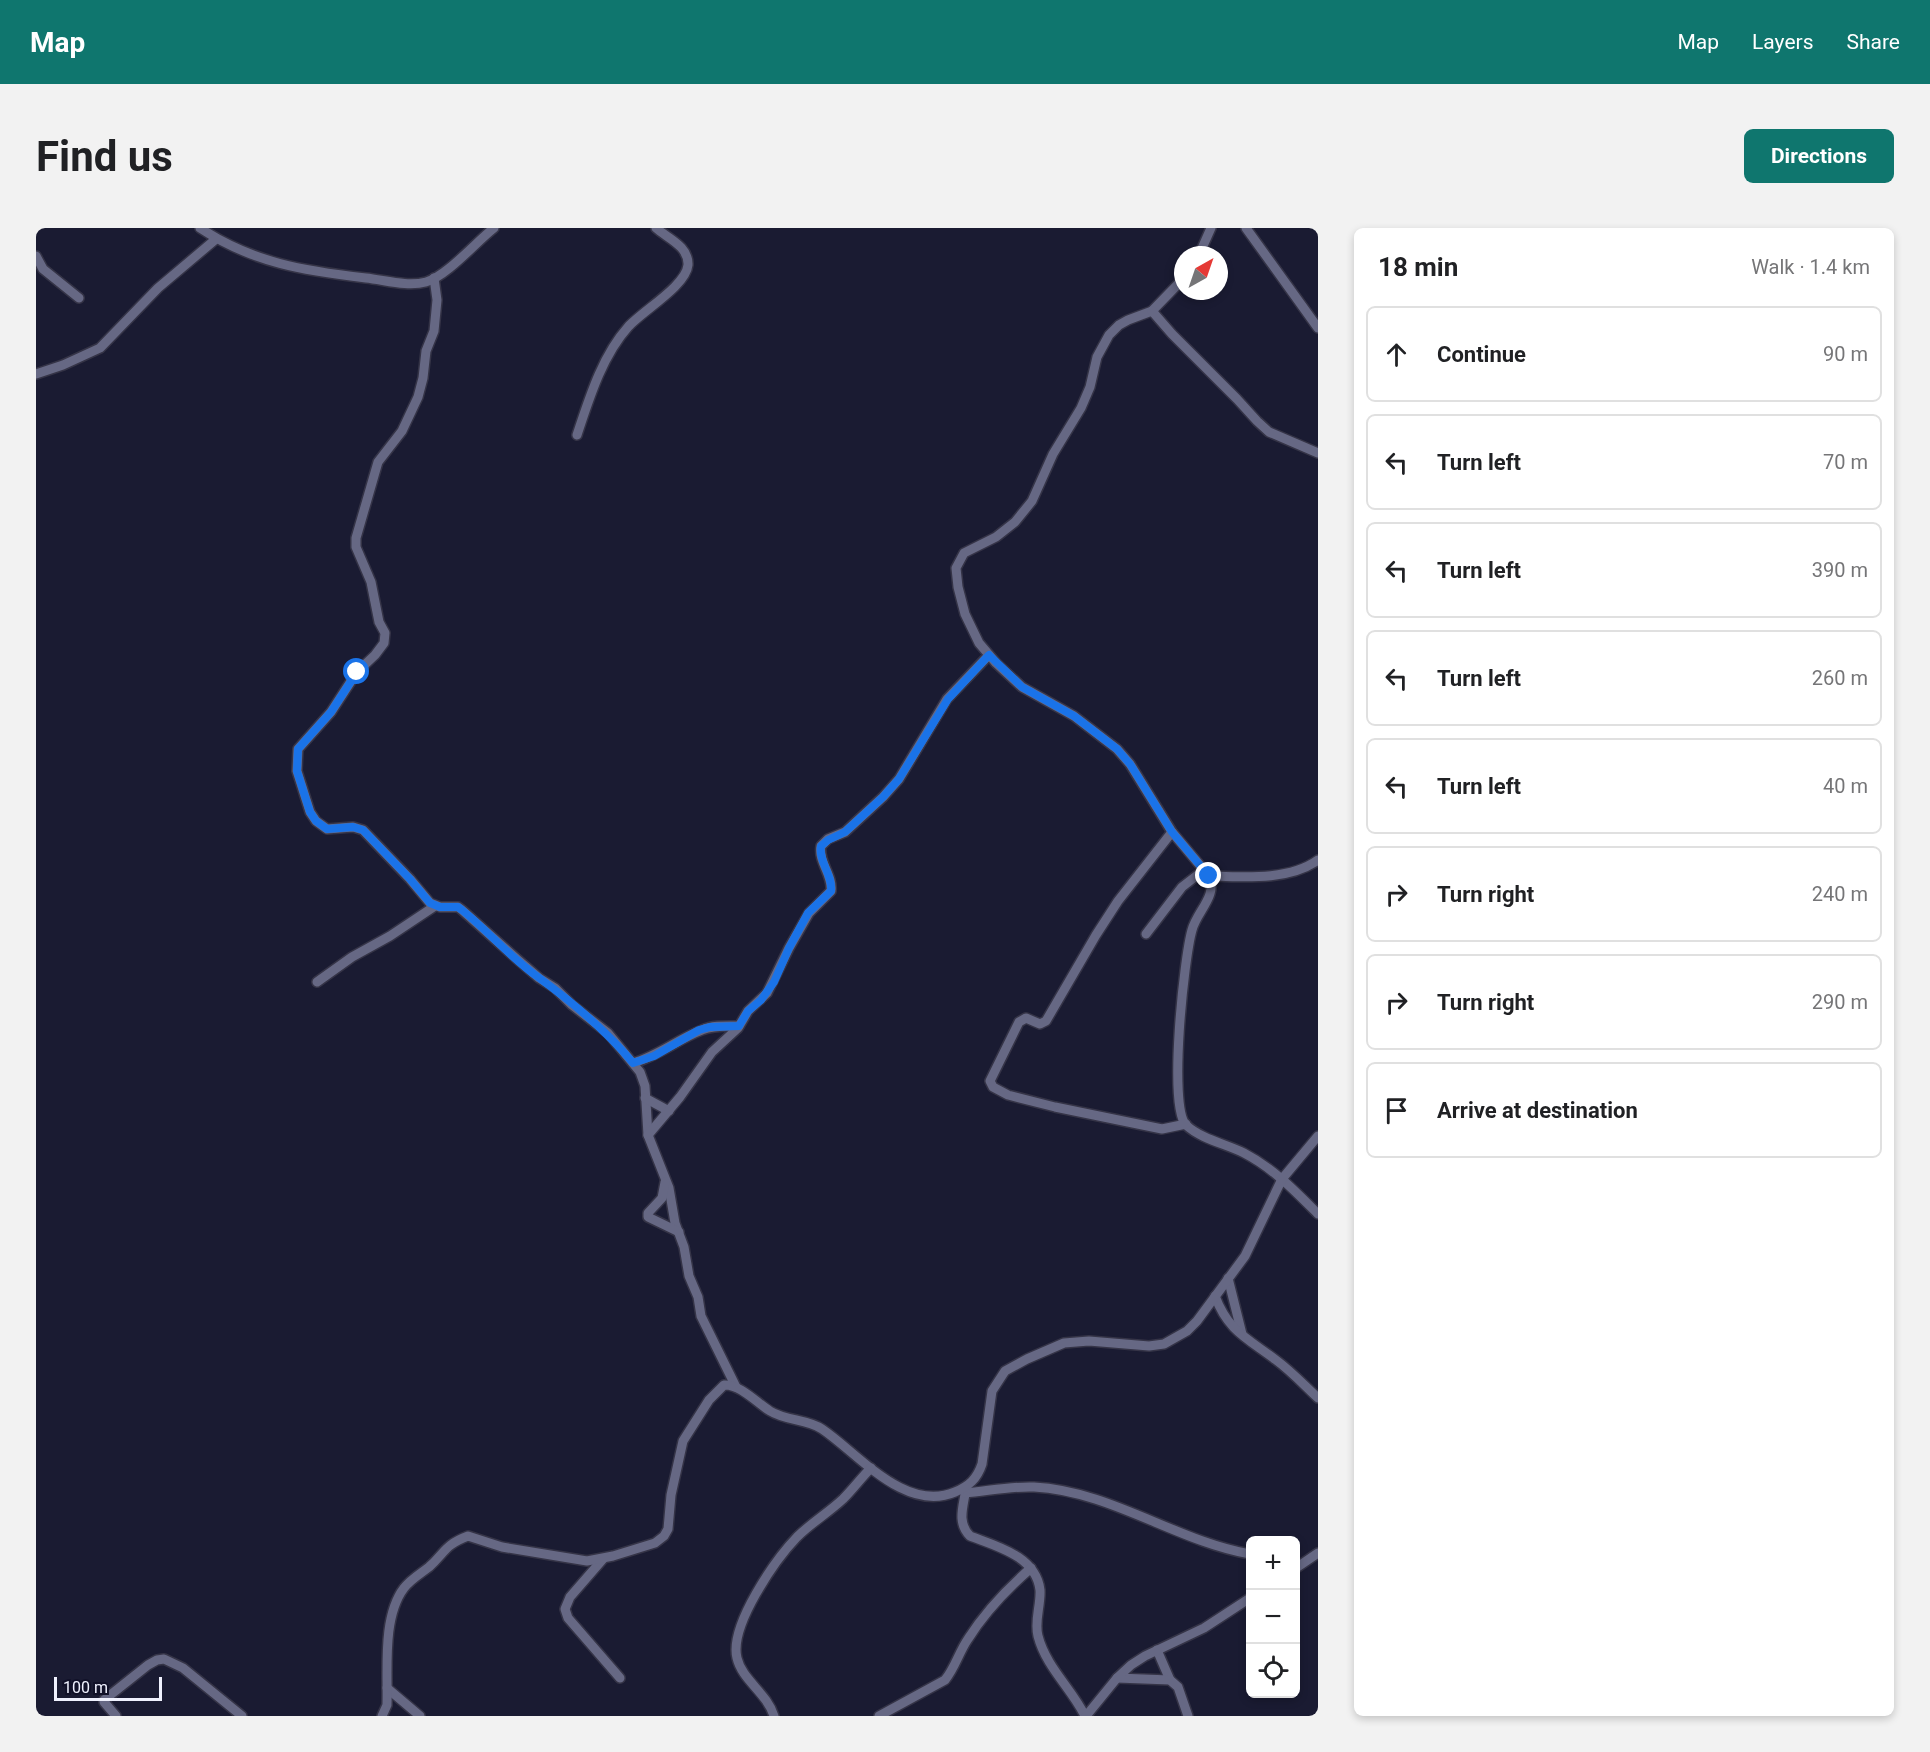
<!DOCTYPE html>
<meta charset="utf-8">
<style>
body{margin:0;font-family:Roboto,sans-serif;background:#f2f2f2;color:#202124}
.controls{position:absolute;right:18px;bottom:18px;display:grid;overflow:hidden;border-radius:9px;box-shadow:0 3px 9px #0003}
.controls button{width:54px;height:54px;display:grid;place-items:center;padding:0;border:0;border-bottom:2px solid #e0e0e0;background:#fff;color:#202124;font:30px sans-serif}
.compass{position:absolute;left:1138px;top:18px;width:54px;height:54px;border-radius:50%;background:#fff;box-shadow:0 3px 9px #0003;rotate:40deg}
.scale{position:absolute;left:18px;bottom:15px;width:108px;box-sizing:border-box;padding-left:6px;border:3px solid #eff1fe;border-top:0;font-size:16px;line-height:21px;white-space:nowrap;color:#eff1fe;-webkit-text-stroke:4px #111128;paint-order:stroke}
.stop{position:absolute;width:18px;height:18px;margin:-14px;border:4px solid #1a73e8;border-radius:50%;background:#fff}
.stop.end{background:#1a73e8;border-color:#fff;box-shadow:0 2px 6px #0008}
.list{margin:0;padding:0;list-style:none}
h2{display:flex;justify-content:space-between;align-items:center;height:78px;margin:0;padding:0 24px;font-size:26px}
h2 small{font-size:20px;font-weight:400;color:#757577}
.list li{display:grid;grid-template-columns:39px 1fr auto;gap:18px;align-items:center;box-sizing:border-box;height:96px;margin:0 12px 12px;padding:0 12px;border:2px solid #e0e0e0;border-radius:9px}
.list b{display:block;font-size:22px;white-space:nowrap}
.list em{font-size:20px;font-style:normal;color:#757577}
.icon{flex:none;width:33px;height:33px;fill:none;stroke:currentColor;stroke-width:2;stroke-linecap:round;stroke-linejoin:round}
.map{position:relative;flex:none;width:1282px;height:1488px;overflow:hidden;border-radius:9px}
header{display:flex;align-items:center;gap:36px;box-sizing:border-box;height:84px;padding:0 30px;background:#0f766e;color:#fff}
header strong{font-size:28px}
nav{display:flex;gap:33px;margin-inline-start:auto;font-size:21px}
.intro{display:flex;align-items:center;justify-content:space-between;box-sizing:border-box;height:144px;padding:0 36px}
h1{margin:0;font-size:42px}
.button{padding:15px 27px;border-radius:9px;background:#0f766e;color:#fff;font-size:21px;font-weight:700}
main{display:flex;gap:36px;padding:0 36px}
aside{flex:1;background:#fff;border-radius:9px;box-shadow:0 3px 9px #0003}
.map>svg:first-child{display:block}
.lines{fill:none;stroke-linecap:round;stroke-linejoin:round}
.minor-casing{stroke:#353447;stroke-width:12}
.minor{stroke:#666884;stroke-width:9}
.route{stroke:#1a73e8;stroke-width:8}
</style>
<header>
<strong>Map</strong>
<nav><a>Map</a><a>Layers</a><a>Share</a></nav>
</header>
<div class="intro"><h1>Find us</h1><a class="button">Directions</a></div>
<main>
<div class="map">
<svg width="1282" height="1488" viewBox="0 0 1282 1488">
<rect width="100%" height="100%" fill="#1a1b32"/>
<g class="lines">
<g class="minor-casing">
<g id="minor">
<path d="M164,0c53,35 105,43 166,50 19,2 41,9 60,4 21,-6 50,-40 68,-54"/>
<polyline points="1210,0 1282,100"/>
<polyline points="1163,27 1175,0"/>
<polyline points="0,28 7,41 43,70"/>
<polyline points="398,50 401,72 398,103 390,123 387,150 382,169 366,203 342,234 320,310 320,319 335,354 343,394 349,405 348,415 339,427 321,444 295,484 262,521 261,543 274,584 280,593 291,601 317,599 327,602 374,651 394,675 404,679 422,679 426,682 481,731 503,750 519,760 536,777 572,805 604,844 609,858 612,907 633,960 639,995 648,1019 653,1048 662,1069 665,1088 700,1159"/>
<path d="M1147,51l-31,32 -24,9 -9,5 -10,10 -12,22 -7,30 -9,21 -28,46 -21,47 -17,21 -19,15 -32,16 -8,15 2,19 7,27 14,29 17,20 26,24 52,29 43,33 13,15 42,68 37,44c9,20 -12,35 -17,54 -8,28 -24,176 -6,195 15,14 40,19 58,28 29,15 51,38 74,61"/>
<polyline points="1116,83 1136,106 1201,171 1221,193 1233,204 1282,225"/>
<polyline points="0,146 27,137 64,120 122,60 180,11"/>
<path d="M541,207c12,-36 25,-79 51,-108 14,-16 58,-41 60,-62 1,-19 -21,-27 -32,-37"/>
<polyline points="1136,604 1082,673 1060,707 1010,793 1004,796 990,790 983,794 954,853 957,859 972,867 1019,879 1126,901 1150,896"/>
<path d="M1173,648c34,1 80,5 109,-16"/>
<polyline points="1110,706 1146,659 1168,642"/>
<polyline points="281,754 316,729 354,708 399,678"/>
<path d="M597,835c25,-7 45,-24 69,-33 11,-5 25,-4 37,-4"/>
<polyline points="609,870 633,883"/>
<path d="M612,907l32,-38 32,-45 26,-24 10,-17 19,-18 22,-45 20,-35 22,-22c2,-16 -13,-29 -10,-45l7,-7 17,-7 38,-35 16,-18 48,-80 42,-44"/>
<polyline points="629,954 626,970 612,985 612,989 643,1004"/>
<polyline points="1192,1050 1206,1106"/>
<path d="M1179,1068c13,35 32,42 61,64 15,11 28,25 42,38"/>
<path d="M930,1260c-2,17 -10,34 4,48 26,10 66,20 70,54 1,15 -6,31 -2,46 8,31 34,53 47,80"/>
<path d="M929,1265c23,-2 47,-7 69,-6 77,4 142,54 216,67"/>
<polyline points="567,1331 534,1369 529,1381 532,1390 584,1450"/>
<polyline points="1260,1340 1282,1325"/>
<polyline points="1121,1422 1134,1452"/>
<polyline points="1081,1450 1134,1452 1142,1459 1152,1488"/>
<polyline points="351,1460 384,1488"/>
<polyline points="80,1488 68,1474 68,1472 112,1437 121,1432 128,1431 147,1440 206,1488"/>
<path d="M346,1488l5,-11c1,-35 -5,-88 17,-117 7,-9 16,-14 25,-21 16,-14 15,-22 39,-31l34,11 85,14 26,-5 42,-13 9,-7 4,-7 3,-34 12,-54 26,-41 15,-15c16,-1 33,18 46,26 16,10 37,8 52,18 37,25 83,84 133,63 14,-6 22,-13 27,-28l10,-73 13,-20 22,-12 37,-16 25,-2 60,5 15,-2 23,-13 10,-10 48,-65 37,-77 36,-43"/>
<path d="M738,1488c-7,-23 -32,-36 -37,-58 -8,-32 38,-98 60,-121 14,-14 31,-24 46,-38 10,-10 18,-21 28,-31"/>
<path d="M843,1488l66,-36c10,-12 14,-28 23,-41 17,-27 39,-50 63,-71"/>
<polyline points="1050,1488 1081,1450 1095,1437 1109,1428 1168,1400 1214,1370"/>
</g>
</g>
<use href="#minor" class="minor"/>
</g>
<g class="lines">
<path class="route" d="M321,444l-26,40 -33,37 -1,22 13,41 6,9 11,8 26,-2 10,3 47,49 20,24 10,4h18l4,3c26,21 49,48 76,67 34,25 68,53 95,86l21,-7 45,-26 11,-3 29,-1 9,-15 13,-11 13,-18 15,-34 19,-35 23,-22c2,-16 -13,-30 -10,-45l7,-6 17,-8 38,-35 16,-18 49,-80 41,-44 33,32 52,29 43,33 13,15 42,68 37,44"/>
</g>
</svg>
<div class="controls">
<button>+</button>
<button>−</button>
<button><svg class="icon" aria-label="locate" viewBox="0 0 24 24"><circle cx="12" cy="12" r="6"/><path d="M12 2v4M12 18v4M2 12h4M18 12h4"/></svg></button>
</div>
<svg class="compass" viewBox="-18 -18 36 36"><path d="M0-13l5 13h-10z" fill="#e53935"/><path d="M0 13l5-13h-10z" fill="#757577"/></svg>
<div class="scale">100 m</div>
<div class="stop" style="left:321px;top:444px"></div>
<div class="stop end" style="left:1173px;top:648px"></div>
</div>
<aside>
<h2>18 min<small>Walk · 1.4 km</small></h2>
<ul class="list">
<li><svg class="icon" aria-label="ahead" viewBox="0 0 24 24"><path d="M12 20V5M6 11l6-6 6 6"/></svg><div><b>Continue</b></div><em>90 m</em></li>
<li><svg class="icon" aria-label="left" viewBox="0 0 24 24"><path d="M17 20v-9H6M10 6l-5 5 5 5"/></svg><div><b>Turn left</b></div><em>70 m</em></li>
<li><svg class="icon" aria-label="left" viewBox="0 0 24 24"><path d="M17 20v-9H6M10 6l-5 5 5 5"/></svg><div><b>Turn left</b></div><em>390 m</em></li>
<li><svg class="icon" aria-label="left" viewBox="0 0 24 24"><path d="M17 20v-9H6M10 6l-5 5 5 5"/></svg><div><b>Turn left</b></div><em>260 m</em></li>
<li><svg class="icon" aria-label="left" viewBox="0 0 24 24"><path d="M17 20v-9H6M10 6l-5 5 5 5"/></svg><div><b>Turn left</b></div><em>40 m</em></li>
<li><svg class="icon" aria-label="right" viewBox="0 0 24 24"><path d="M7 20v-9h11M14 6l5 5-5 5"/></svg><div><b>Turn right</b></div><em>240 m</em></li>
<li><svg class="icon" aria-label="right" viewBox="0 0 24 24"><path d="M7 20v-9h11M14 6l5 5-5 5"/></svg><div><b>Turn right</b></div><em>290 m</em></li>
<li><svg class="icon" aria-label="arrive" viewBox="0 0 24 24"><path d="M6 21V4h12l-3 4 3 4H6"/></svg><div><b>Arrive at destination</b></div></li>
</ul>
</aside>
</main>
